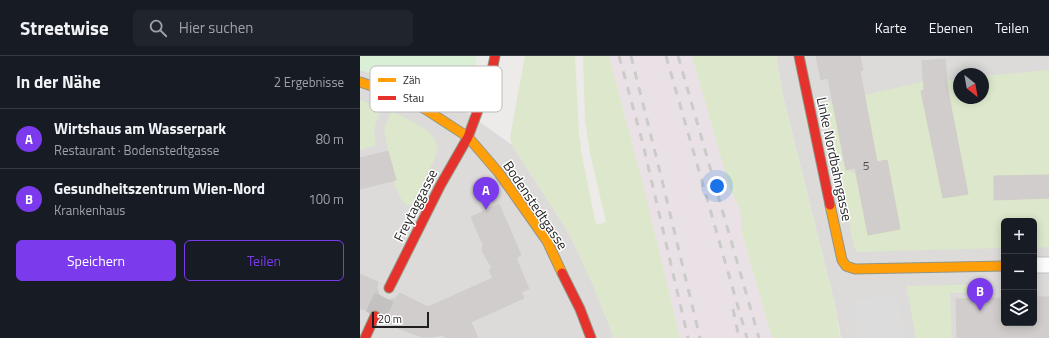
<!DOCTYPE html>
<html lang="de">
<meta charset="utf-8">
<style>
body{margin:0;font-family:"Titillium Web",sans-serif;background:#20242c;color:#f1f3f6}
.controls{position:absolute;right:12px;bottom:12px;display:grid;overflow:hidden;border-radius:6px;box-shadow:0 2px 10px #0003}
.controls button{width:36px;height:36px;display:grid;place-items:center;padding:0;border:0;border-bottom:1px solid #363941;background:#171b24;color:#f1f3f6;font:20px sans-serif}
.compass{position:absolute;left:593px;top:12px;width:36px;height:36px;border-radius:50%;background:#171b24;box-shadow:0 2px 10px #0003;rotate:149deg}
.scale{position:absolute;left:12px;bottom:10px;width:57px;box-sizing:border-box;padding-left:4px;border:2px solid #1f1f1f;border-top:0;font-size:11px;line-height:14px;white-space:nowrap;color:#1f1f1f;-webkit-text-stroke:3px #fff;paint-order:stroke}
.you{position:absolute;left:357px;top:130px;width:14px;height:14px;margin:-10px;border:3px solid #fff;border-radius:50%;background:#1a73e8;box-shadow:0 0 0 6px #1a73e833}
.badge{display:grid;place-items:center;width:26px;height:26px;border-radius:50%;background:#7c3aed;color:#fff;font-size:13px;font-weight:700}
.pin{position:absolute;translate:-50% -33px;filter:drop-shadow(0 1px 2px #0008)}
.pin::after{content:'';position:absolute;top:21px;width:14px;height:12px;background:inherit;clip-path:polygon(0 0,100% 0,50% 100%)}
.list{margin:0;padding:0;list-style:none}
h2{display:flex;justify-content:space-between;align-items:center;height:52px;margin:0;padding:0 16px;font-size:17px}
h2 small{font-size:13px;font-weight:400;color:#9ea1a6}
.list li{display:grid;grid-template-columns:26px 1fr auto;gap:12px;align-items:center;box-sizing:border-box;height:60px;padding:0 16px;border-top:1px solid #363941}
.list b{display:block;font-size:15px;white-space:nowrap}
.list p{margin:0;font-size:13px;white-space:nowrap;color:#9ea1a6}
.list em{font-size:13px;font-style:normal;color:#9ea1a6}
.actions{display:flex;gap:8px;padding:12px 16px}
.actions a{flex:1;padding:9px 0;border:1px solid #7c3aed;border-radius:6px;text-align:center;font-size:14px;color:#7c3aed}
.actions .main{background:#7c3aed;color:#fff}
.icon{flex:none;width:22px;height:22px;fill:none;stroke:currentColor;stroke-width:2;stroke-linecap:round;stroke-linejoin:round}
.map{position:relative;flex:none;width:689px;height:282px;overflow:hidden}
header{display:flex;align-items:center;gap:24px;box-sizing:border-box;height:56px;padding:0 20px;background:#171b24;border-bottom:1px solid #363941}
header strong{font-size:19px}
nav{display:flex;gap:22px;margin-inline-start:auto;font-size:14px}
.search{width:280px;height:36px;background:#20242c;display:flex;align-items:center;gap:10px;box-sizing:border-box;padding:0 14px;border-radius:6px;color:#9ea1a6;font-size:15px}
main{display:flex}
aside{flex:1;background:#171b24}
.map>svg:first-child{display:block}
.residential{fill:#dcdbda;fill-rule:evenodd}
.industrial{fill:#eae1e7}
.grass{fill:#dce7cb}
.park{fill:#d9f0d7}
.parking{fill:#dddcdc}
.building{fill:#d0cdcc;stroke:#d0cdca}
.lines{fill:none;stroke-linecap:round;stroke-linejoin:round}
.secondary-tunnel{stroke:#c4c2c1;stroke-width:21;stroke-dasharray:21 10;stroke-linecap:butt}
.street-casing{stroke:#c3c2c1;stroke-width:17}
.slow-casing{stroke:#959582;stroke-width:11}
.jam-casing{stroke:#959582;stroke-width:11}
.street{stroke:#fcfcfc;stroke-width:15}
.slow{stroke:#ff9f0a;stroke-width:9}
.jam{stroke:#e5322d;stroke-width:9}
.rail{stroke:#cbcbca;stroke-width:3;stroke-dasharray:8 8;stroke-linecap:butt}
.labels{text-anchor:middle;dominant-baseline:central;stroke-width:3;stroke-linejoin:round;paint-order:stroke}
.number-label{font-size:12px;fill:#4b4a4a}
.street-label{font-size:14px;fill:#1f1f1f;stroke:#fff}
.key{fill:#fff;stroke:#bcbcbc;stroke-width:1}
.key-label{font-size:11px;fill:#1f1f1f}
</style>
<header>
<strong>Streetwise</strong>
<div class="search"><svg class="icon" aria-label="search" viewBox="0 0 24 24"><circle cx="10" cy="10" r="6"/><path d="M15 15l6 6"/></svg>Hier suchen</div>
<nav><a>Karte</a><a>Ebenen</a><a>Teilen</a></nav>
</header>
<main>
<aside>
<h2>In der Nähe<small>2 Ergebnisse</small></h2>
<ul class="list">
<li><span class="badge">A</span><div><b>Wirtshaus am Wasserpark</b><p>Restaurant · Bodenstedtgasse</p></div><em>80 m</em></li>
<li><span class="badge">B</span><div><b>Gesundheitszentrum Wien-Nord</b><p>Krankenhaus</p></div><em>100 m</em></li>
</ul>
<div class="actions"><a class="main">Speichern</a><a>Teilen</a></div>
</aside>
<div class="map">
<svg width="689" height="282" viewBox="0 0 689 282">
<rect width="100%" height="100%" fill="#edebe9"/>
<g class="residential">
<path d="M416,0h273v282h-208l-7,-37 -51,-205zM599,18h24v24h-24zM644,165h30v102h-30z"/>
<polygon points="0,14 42,23 74,35 89,44 152,89 210,179 233,229 254,282 0,282"/>
</g>
<polygon class="industrial" points="249,0 332,0 370,134 378,146 382,159 381,175 412,282 320,282 283,128"/>
<g class="grass">
<polygon points="165,0 215,0 219,78 222,100 236,169 246,166 230,97 225,64 223,0 249,0 283,128 320,282 254,282 233,229 210,179 152,89 150,81"/>
<path d="M332,0h84l7,40 51,205 6,37h-68l-31,-108c1,-19 -1,-23 -11,-40z"/>
<polygon points="689,14 689,191 674,192 674,165 644,165 644,192 498,196 494,192 465,47 472,45 486,113 496,118 509,179 540,172 527,104 517,106 504,39 562,26 599,23 599,42 623,42 623,20"/>
<polygon points="0,44 22,52 17,64 14,75 16,89 0,94"/>
<path d="M31,55c6,2 12,6 18,9 14,7 35,18 26,38l-23,46 -2,2c-10,-2 -13,-18 -17,-26l2,-1 -7,-28 -4,-22z"/>
<polygon points="634,228 634,236 590,237 592,282 556,282 546,230"/>
</g>
<path class="park" d="M0,0h117c-2,13 -6,47 -26,44 -6,-1 -11,-6 -17,-9 -10,-5 -21,-8 -32,-12l-3,3 -39,-12z"/>
<polygon class="parking" points="537,238 544,282 499,282 494,245"/>
<g class="building">
<polygon points="456,0 500,0 503,14 500,15 517,106 527,104 540,173 508,179 495,112 486,114 468,22 461,24"/>
<polygon points="585,3 588,35 608,138 583,142 561,35 564,34 562,5"/>
<polygon points="28,95 36,124 0,133 0,102"/>
<polygon points="689,119 689,142 634,144 634,120"/>
<polygon points="139,148 161,199 156,202 169,233 161,236 164,242 111,266 118,282 85,282 83,279 71,281 62,281 32,270 32,268 26,265 27,258 24,253 20,249 13,248 8,250 5,254 0,252 0,218 18,226 17,232 19,238 24,243 29,244 35,242 40,237 68,251 133,222 129,214 132,212 122,195 123,189 111,161"/>
<polygon points="674,241 689,241 689,282 597,282 596,243 644,242 644,267 674,267"/>
</g>
<g class="lines">
<polyline class="secondary-tunnel" points="15,260 29,232"/>
<g class="street-casing">
<polyline id="street" points="674,209 689,209"/>
</g>
<g class="slow-casing">
<g id="slow">
<polyline points="0,26 35,38 65,53 108,81 139,117 187,185 202,217"/>
<polyline points="470,149 482,204 486,210 495,213 644,210"/>
</g>
</g>
<g class="jam-casing">
<g id="jam">
<polyline points="439,0 470,149"/>
<polyline points="202,217 220,253 231,282"/>
<polyline points="29,232 80,130 108,81 131,19 135,0"/>
<polyline points="5,282 15,260"/>
</g>
</g>
<use href="#street" class="street"/>
<use href="#slow" class="slow"/>
<use href="#jam" class="jam"/>
<g class="rail">
<polyline points="259,0 283,88 328,282"/>
<polyline points="271,0 300,116 340,282"/>
<polyline points="306,0 387,282"/>
<polyline points="318,0 399,282"/>
<polyline points="373,253 379,282"/>
</g>
</g>
<g class="labels">
<g class="number-label">
<text x="506" y="109">5</text>
</g>
<g class="street-label">
<text transform="translate(475 103) rotate(78)">Linke Nordbahngasse</text>
<text transform="translate(55 149) rotate(-63)">Freytaggasse</text>
<text transform="translate(176 149) rotate(56)">Bodenstedtgasse</text>
</g>
</g>
<rect x="10" y="10" width="132" height="46" rx="6" class="key"/>
<rect x="18" y="22" width="18" height="4" fill="#ff9f0a"/>
<rect x="18" y="40" width="18" height="4" fill="#e5322d"/>
<g class="key-label">
<text x="43" y="28">Zäh</text>
<text x="43" y="46">Stau</text>
</g>
</svg>
<div class="controls">
<button>+</button>
<button>−</button>
<button><svg class="icon" aria-label="layers" viewBox="0 0 24 24"><path d="M12 4l9 5-9 5-9-5zM3 14l9 5 9-5"/></svg></button>
</div>
<svg class="compass" viewBox="-18 -18 36 36"><path d="M0-13l5 13h-10z" fill="#e53935"/><path d="M0 13l5-13h-10z" fill="#9ea1a6"/></svg>
<div class="scale">20 m</div>
<div class="you"></div>
<div class="pin badge" style="left:126px;top:154px">A</div>
<div class="pin badge" style="left:620px;top:255px">B</div>
</div>
</main>
